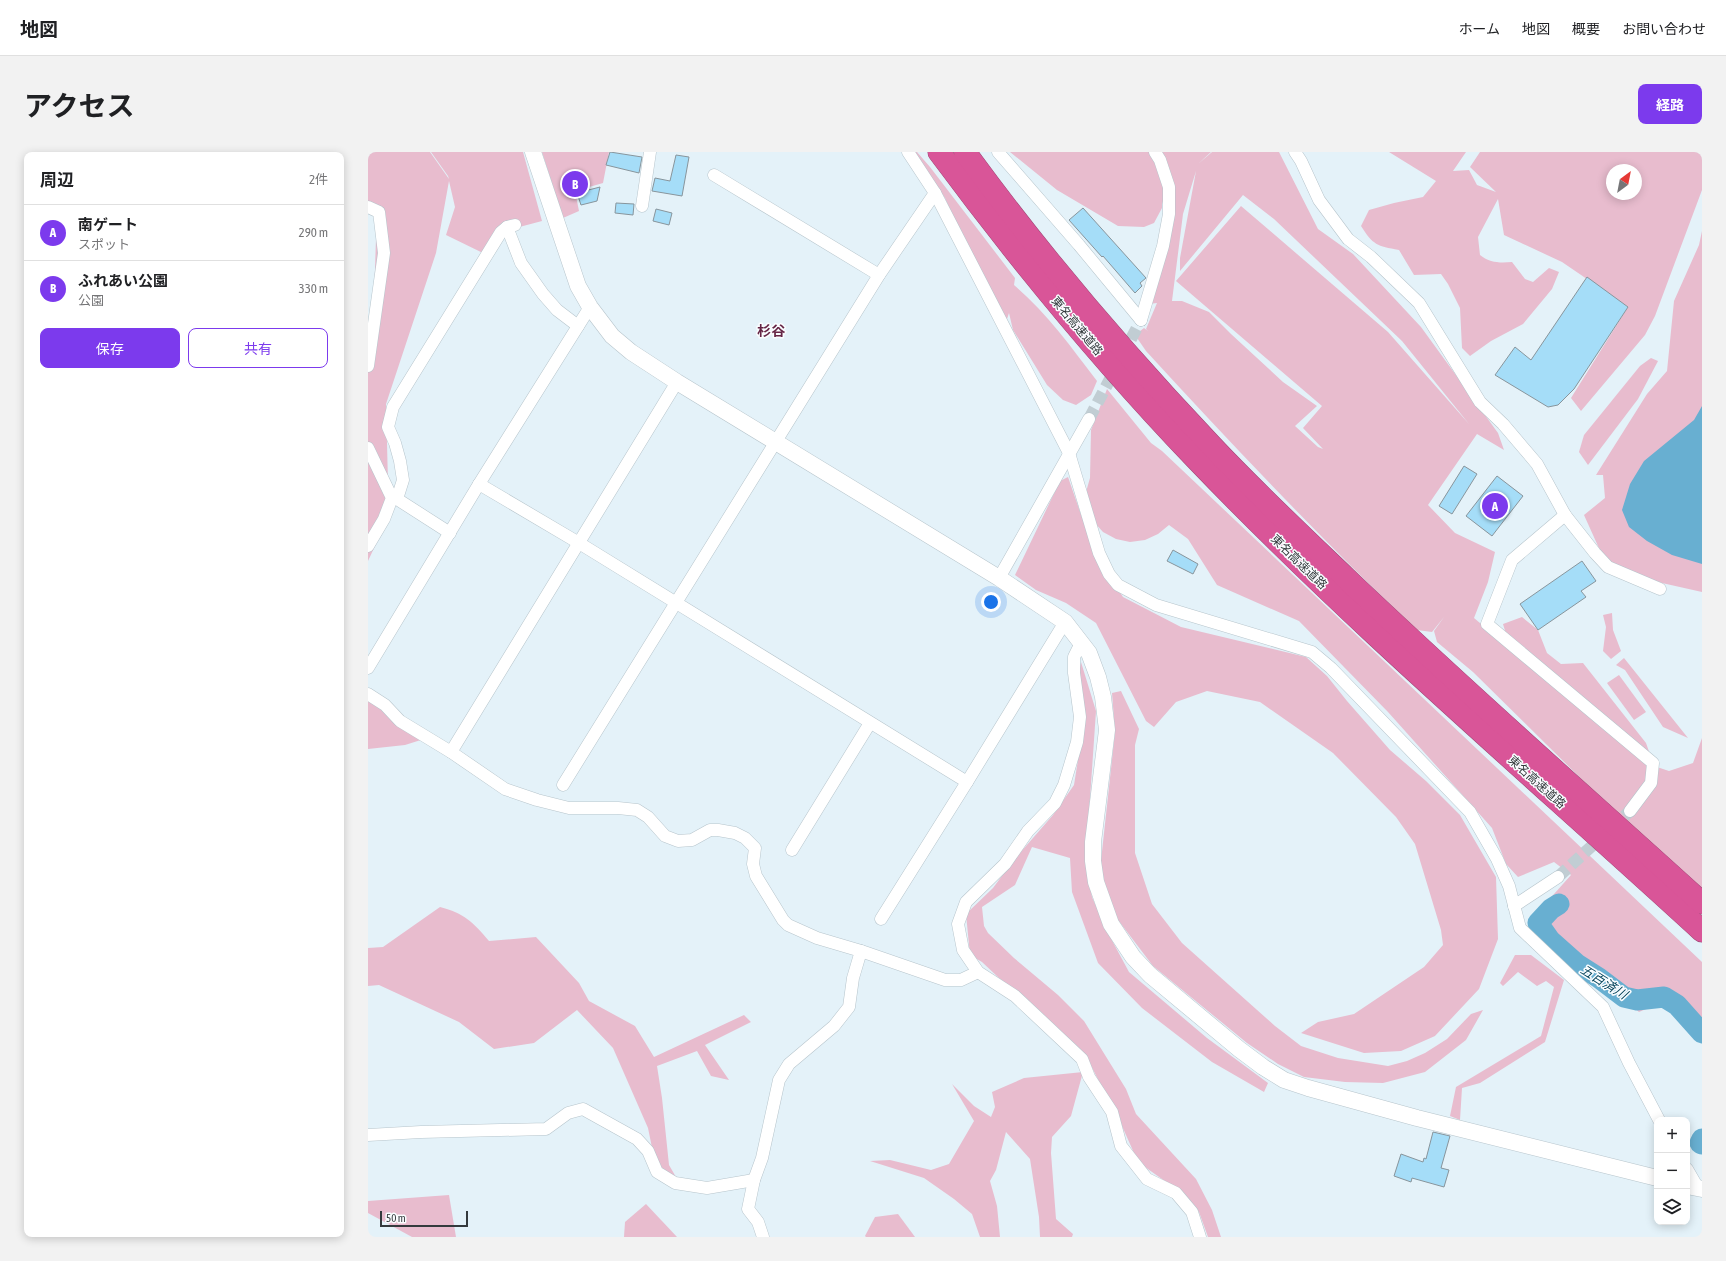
<!DOCTYPE html>
<html lang="ja">
<meta charset="utf-8">
<style>
body{margin:0;font-family:"Asap Condensed","Noto Sans JP",sans-serif;background:#f2f2f2;color:#202124}
.controls{position:absolute;right:12px;bottom:12px;display:grid;overflow:hidden;border-radius:8px;box-shadow:0 2px 10px #0003}
.controls button{width:36px;height:36px;display:grid;place-items:center;padding:0;border:0;border-bottom:1px solid #e0e0e0;background:#fff;color:#202124;font:20px sans-serif}
.compass{position:absolute;left:1238px;top:12px;width:36px;height:36px;border-radius:50%;background:#fff;box-shadow:0 2px 10px #0003;rotate:32deg}
.scale{position:absolute;left:12px;bottom:10px;width:88px;box-sizing:border-box;padding-left:4px;border:2px solid #343a3d;border-top:0;font-size:11px;line-height:14px;white-space:nowrap;color:#343a3d;-webkit-text-stroke:3px #fafdff;paint-order:stroke}
.you{position:absolute;left:623px;top:450px;width:14px;height:14px;margin:-10px;border:3px solid #fff;border-radius:50%;background:#1a73e8;box-shadow:0 0 0 6px #1a73e833}
.badge{display:grid;place-items:center;width:26px;height:26px;border-radius:50%;background:#7c3aed;color:#fff;font-size:13px;font-weight:700}
.pin{position:absolute;translate:-50% -50%;border:2px solid #fff;box-shadow:0 1px 4px #0006}
.list{margin:0;padding:0;list-style:none}
h2{display:flex;justify-content:space-between;align-items:center;height:52px;margin:0;padding:0 16px;font-size:17px}
h2 small{font-size:13px;font-weight:400;color:#757577}
.list li{display:grid;grid-template-columns:26px 1fr auto;gap:12px;align-items:center;box-sizing:border-box;height:56px;padding:0 16px;border-top:1px solid #e0e0e0}
.list b{display:block;font-size:15px;white-space:nowrap}
.list p{margin:0;font-size:13px;white-space:nowrap;color:#757577}
.list em{font-size:13px;font-style:normal;color:#757577}
.actions{display:flex;gap:8px;padding:12px 16px}
.actions a{flex:1;padding:9px 0;border:1px solid #7c3aed;border-radius:8px;text-align:center;font-size:14px;color:#7c3aed}
.actions .main{background:#7c3aed;color:#fff}
.icon{flex:none;width:22px;height:22px;fill:none;stroke:currentColor;stroke-width:2;stroke-linecap:round;stroke-linejoin:round}
.map{position:relative;flex:none;width:1334px;height:1085px;overflow:hidden;border-radius:8px}
header{display:flex;align-items:center;gap:24px;box-sizing:border-box;height:56px;padding:0 20px;background:#fff;border-bottom:1px solid #e0e0e0}
header strong{font-size:19px}
nav{display:flex;gap:22px;margin-inline-start:auto;font-size:14px}
.intro{display:flex;align-items:center;justify-content:space-between;box-sizing:border-box;height:96px;padding:0 24px}
h1{margin:0;font-size:28px}
.button{padding:10px 18px;border-radius:8px;background:#7c3aed;color:#fff;font-size:14px;font-weight:700}
main{display:flex;gap:24px;padding:0 24px}
aside{flex:1;background:#fff;border-radius:8px;box-shadow:0 2px 10px #0003}
.map>svg:first-child{display:block}
.green{fill:#e8bcce;fill-rule:evenodd}
.water{fill:#68afd1}
.lines{fill:none;stroke-linecap:round;stroke-linejoin:round}
.river{stroke:#68afd1;stroke-width:21}
.building{fill:#a5ddf8;stroke:#88959c}
.minor-tunnel{stroke:#c1cdd3;stroke-width:12;stroke-dasharray:12 6;stroke-linecap:butt}
.minor-casing{stroke:#b7c5cc;stroke-width:13}
.tertiary-casing{stroke:#b7c5cc;stroke-width:17}
.motorway-casing{stroke:#9f4c78;stroke-width:23}
.minor{stroke:#fff;stroke-width:12}
.tertiary{stroke:#fff;stroke-width:16}
.motorway{stroke:#d95598;stroke-width:22}
.labels{text-anchor:middle;dominant-baseline:central;stroke-width:3;stroke-linejoin:round;paint-order:stroke}
.street-label{font-size:12px;fill:#343a3d;stroke:#fafdff}
.water-label{font-size:13px;font-style:italic;fill:#05445b;stroke:#fafdff}
.quarter-label{font-size:14px;font-weight:bold;fill:#652545;stroke:#fafdff}
</style>
<header>
<strong>地図</strong>
<nav><a>ホーム</a><a>地図</a><a>概要</a><a>お問い合わせ</a></nav>
</header>
<div class="intro"><h1>アクセス</h1><a class="button">経路</a></div>
<main>
<aside>
<h2>周辺<small>2件</small></h2>
<ul class="list">
<li><span class="badge">A</span><div><b>南ゲート</b><p>スポット</p></div><em>290 m</em></li>
<li><span class="badge">B</span><div><b>ふれあい公園</b><p>公園</p></div><em>330 m</em></li>
</ul>
<div class="actions"><a class="main">保存</a><a>共有</a></div>
</aside>
<div class="map">
<svg width="1334" height="1085" viewBox="0 0 1334 1085">
<rect width="100%" height="100%" fill="#e4f2f9"/>
<g class="green">
<polygon points="0,0 62,0 81,27 80,24 63,0 155,0 174,69 133,80 119,103 78,83 87,55 81,29 68,101 18,252 20,331 29,347 0,409 0,200 5,179 9,55 0,53"/>
<polygon points="174,0 241,0 235,31 207,39 211,59 195,66"/>
<path d="M545,0h4l13,15 85,111 -1,7c33,28 57,62 83,96l-6,14 -15,10 -13,-5 -16,-15 -34,-55 -4,-17 -3,9 -44,-82 -17,-42z"/>
<path d="M642,0h201l-13,12 14,-12h67l39,77 35,25 68,73 77,106 6,17 -27,-16 -49,71 27,28 40,19 -7,30 -14,36 174,146 21,7 24,-8 9,-25v160l-229,-226 -36,-30 -3,-11 10,-14 -12,15 -15,-2c-94,-89 -183,-183 -271,-279l-11,-16 9,-7 4,3 -2,-2 11,-26 -8,1 16,-93 -3,-10v7l-8,15 -10,4 -26,-1 -61,-36zM828,19l-16,87v13l63,-76 31,24 128,122 67,83 -81,-92 -147,-126 -65,75 146,125 -19,22 20,21 -5,-2 -23,-21 22,-20 -34,-24 -52,-48 -22,-22 -27,-11h-10l11,-87z"/>
<path d="M1021,0h77l-13,19 16,-1 8,15 19,7 -26,-25 10,-15h222v38l-47,126 -10,19 -64,76 -10,-13 57,-91 -66,-45 -58,-27 -6,-36 -20,38 2,18c10,8 20,8 32,7l13,17 8,3 16,-14 10,4 -7,17 -29,35 -32,17 -21,15 -8,-8 -2,-40 -12,-24 -7,-10 -27,1 -15,-25c-22,-4 -26,-5 -38,-24l8,-16 25,-7 29,-6 13,-16zM1244,18h24v24h-24z"/>
<polygon points="1334,79 1334,440 1294,431 1239,414 1216,363 1237,346 1235,323 1228,323 1279,242 1299,219 1306,149 1331,93"/>
<polygon points="1283,206 1290,209 1270,247 1220,313 1211,300 1216,283 1272,214"/>
<polygon points="739,237 783,291 794,299 1334,810 1334,882 1317,868 1290,852 1271,860 1231,826 1209,821 1174,790 1161,770 1203,723 1186,710 1150,725 1138,712 1124,676 1020,560 931,469 849,433 820,387 801,373 790,382 777,388 762,390 748,387 735,380 725,369 718,340 722,326 723,278"/>
<polygon points="700,325 727,403 755,445 813,475 938,505 959,524 979,549 1022,598 1058,629 1092,663 1128,725 1130,787 1111,837 1067,884 1033,899 996,901 933,881 950,870 986,862 1056,815 1075,793 1073,778 1047,692 1028,665 965,601 892,550 839,539 808,550 786,575 778,569 728,471 698,451 668,438 647,423 692,329"/>
<polygon points="1244,461 1245,478 1253,499 1243,507 1235,499 1238,475 1235,463"/>
<polygon points="1154,465 1170,478 1179,501 1193,512 1215,511 1278,591 1285,611 1138,482 1135,472"/>
<polygon points="1256,506 1320,586 1295,575 1257,518 1248,513"/>
<polygon points="713,510 728,559 718,705 724,745 740,781 761,820 839,886 900,931 896,940 844,910 774,856 730,811 704,740 702,706 664,695 647,733 614,755 616,774 620,781 646,806 690,843 716,869 758,937 768,962 828,1027 844,1058 853,1085 840,1085 831,1060 815,1042 770,1010 754,974 717,902 657,845 631,826 614,810 602,803 598,762 625,736 645,709 685,663 706,633 716,570 711,522"/>
<polygon points="1251,523 1278,560 1266,568 1239,531"/>
<polygon points="753,539 771,577 767,593 767,701 784,752 814,791 907,874 933,894 970,906 1020,914 1039,909 1057,901 1079,887 1103,862 1115,858 1098,888 1057,920 1015,931 977,930 936,925 910,912 879,891 785,814 747,764 732,718 747,580 744,541"/>
<polygon points="0,542 56,587 37,593 0,597"/>
<path d="M72,755c24,6 33,15 49,34l47,-4 43,46 10,18 46,25 19,31 90,-42 7,7 -46,23 24,35 -18,-4 -14,-25 -40,15 5,32 7,67 11,19 -23,-12 -9,-44 -35,-80 -36,-38 -43,33 -40,6 -35,-27 -80,-37 -11,1v-38l15,-1z"/>
<polygon points="1147,803 1163,803 1196,828 1177,890 1112,931 1094,936 1092,968 1082,964 1088,935 1173,884 1186,835 1178,829 1169,834 1150,820 1135,834 1132,831"/>
<polygon points="715,920 703,964 684,985 683,1001 688,1067 705,1082 704,1085 672,1085 671,1065 662,1007 638,980 628,1018 622,1029 629,1054 632,1085 612,1085 604,1062 586,1047 556,1026 502,1009 522,1008 563,1018 581,1012 606,969 584,932 606,954 623,965 627,955 624,940 656,926"/>
<polygon points="81,1043 88,1085 44,1085 0,1061 0,1049"/>
<polygon points="278,1052 309,1085 256,1085 257,1070"/>
<polygon points="530,1062 547,1085 498,1085 497,1084 507,1065"/>
</g>
<polygon class="water" points="1334,254 1334,412 1304,403 1279,389 1261,375 1254,358 1262,332 1276,309 1326,268"/>
<g class="lines">
<g class="river">
<polyline points="1191,752 1183,757 1170,771 1182,788 1209,812 1231,826 1256,845 1269,848 1296,845 1309,853 1334,881"/>
<polyline points="1334,987 1332,991 1334,992"/>
</g>
</g>
<g class="building">
<polygon points="242,0 274,5 271,21 238,13"/>
<polygon points="308,3 321,5 314,44 284,39 287,26 302,29"/>
<polygon points="232,35 229,49 213,53 209,41"/>
<polygon points="248,51 266,52 265,63 247,61"/>
<polygon points="715,56 778,126 772,131 774,134 767,141 735,104 734,105 701,68"/>
<polygon points="288,57 304,61 301,73 285,69"/>
<polygon points="1219,125 1260,155 1206,237 1190,253 1180,255 1127,223 1147,195 1163,208"/>
<polygon points="1096,314 1109,322 1084,362 1071,354"/>
<polygon points="1129,324 1155,344 1124,384 1098,364"/>
<polygon points="805,398 830,412 825,422 799,409"/>
<polygon points="1214,409 1228,429 1213,439 1218,445 1170,478 1152,452"/>
<polygon points="1065,980 1082,984 1073,1016 1081,1018 1076,1035 1044,1026 1043,1030 1026,1024 1033,1002 1055,1010 1056,1006 1058,1007"/>
</g>
<g class="lines">
<g class="minor-tunnel">
<polyline points="721,267 773,168"/>
<polyline points="1190,725 1262,659"/>
</g>
<g class="minor-casing">
<g id="minor">
<polyline points="540,0 567,41 701,301 731,401 741,422 750,433 788,453 944,500 963,516 1102,660 1129,707 1141,734 1152,776 1235,855 1261,911 1291,968"/>
<polyline points="630,0 711,93 773,168"/>
<polyline points="927,0 933,9 951,48 980,87 1003,105 1051,151 1112,250 1135,272 1169,312 1197,363 1227,401 1240,415 1292,437"/>
<polyline points="346,23 511,123"/>
<polyline points="274,54 282,0"/>
<polyline points="0,55 11,60 16,101 0,214"/>
<polyline points="139,75 153,111 175,142 189,158 210,174"/>
<polyline points="773,168 795,94 801,62 801,35 792,8 787,0"/>
<polyline points="0,296 24,346 16,367 0,394"/>
<polyline points="111,332 211,391 599,630"/>
<polyline points="1197,363 1144,408 1119,472 1285,611 1283,631 1262,659"/>
<polyline points="82,381 29,347 35,328 32,309 27,291 20,275 25,255 133,80 139,75 147,73"/>
<polyline points="631,426 721,267"/>
<polyline points="713,491 706,505 706,521 712,565 709,590 696,633 687,651 660,679 637,712 598,750 590,772 595,798 610,820 647,844 714,907 721,925 744,960 753,994 779,1027 808,1041 824,1060 832,1085"/>
<polyline points="0,516 111,332 222,155"/>
<polyline points="0,542 17,553 32,569 83,600 137,637 169,648 201,656 250,656 269,658 280,665 297,684 310,689 324,688 342,678 350,678 367,681 377,686 387,696 385,712 388,724 415,768 420,773 449,786 493,799 577,828 593,828 610,820"/>
<polyline points="83,600 309,230"/>
<polyline points="195,633 511,123 567,41"/>
<polyline points="424,698 502,571"/>
<polyline points="1146,754 1190,725"/>
<polyline points="513,767 599,630 697,470"/>
<polyline points="0,983 53,980 178,977 200,961 215,957 269,987 280,999 289,1020 307,1031 339,1036 386,1028"/>
<polyline points="1319,1017 1330,1036"/>
<polyline points="395,1085 390,1070 380,1057 386,1028 394,1006 411,928 421,912 466,874 481,855 485,826 493,799"/>
</g>
</g>
<g class="tertiary-casing">
<g id="tertiary">
<polyline points="165,0 210,134 222,155 244,184 263,200 309,230 631,426 697,470 721,501 730,525 735,545 739,578 725,690 725,709 728,730 743,772 765,805 782,823 871,897 895,915 916,928 940,936 1049,966 1289,1026"/>
<polyline points="1319,1034 1334,1037"/>
</g>
</g>
<g class="motorway-casing">
<g id="motorway">
<path d="M571,0c80,108 165,211 257,307 160,167 336,316 506,472"/>
<path d="M597,0c75,103 158,200 245,292 43,46 90,90 136,134 116,111 237,217 356,325"/>
</g>
</g>
<use href="#minor" class="minor"/>
<use href="#tertiary" class="tertiary"/>
<use href="#motorway" class="motorway"/>
</g>
<g class="labels">
<g class="street-label">
<text transform="translate(709 174) rotate(50)">東名高速道路</text>
<text transform="translate(931 410) rotate(44)">東名高速道路</text>
<text transform="translate(1169 630) rotate(42)">東名高速道路</text>
</g>
<g class="water-label">
<text transform="translate(1236 830) rotate(32)">五百済川</text>
</g>
<g class="quarter-label">
<text x="403" y="179">杉谷</text>
</g>
</g>
</svg>
<div class="controls">
<button>+</button>
<button>−</button>
<button><svg class="icon" aria-label="layers" viewBox="0 0 24 24"><path d="M12 4l9 5-9 5-9-5zM3 14l9 5 9-5"/></svg></button>
</div>
<svg class="compass" viewBox="-18 -18 36 36"><path d="M0-13l5 13h-10z" fill="#e53935"/><path d="M0 13l5-13h-10z" fill="#757577"/></svg>
<div class="scale">50 m</div>
<div class="you"></div>
<div class="pin badge" style="left:1127px;top:354px">A</div>
<div class="pin badge" style="left:207px;top:32px">B</div>
</div>
</main>
